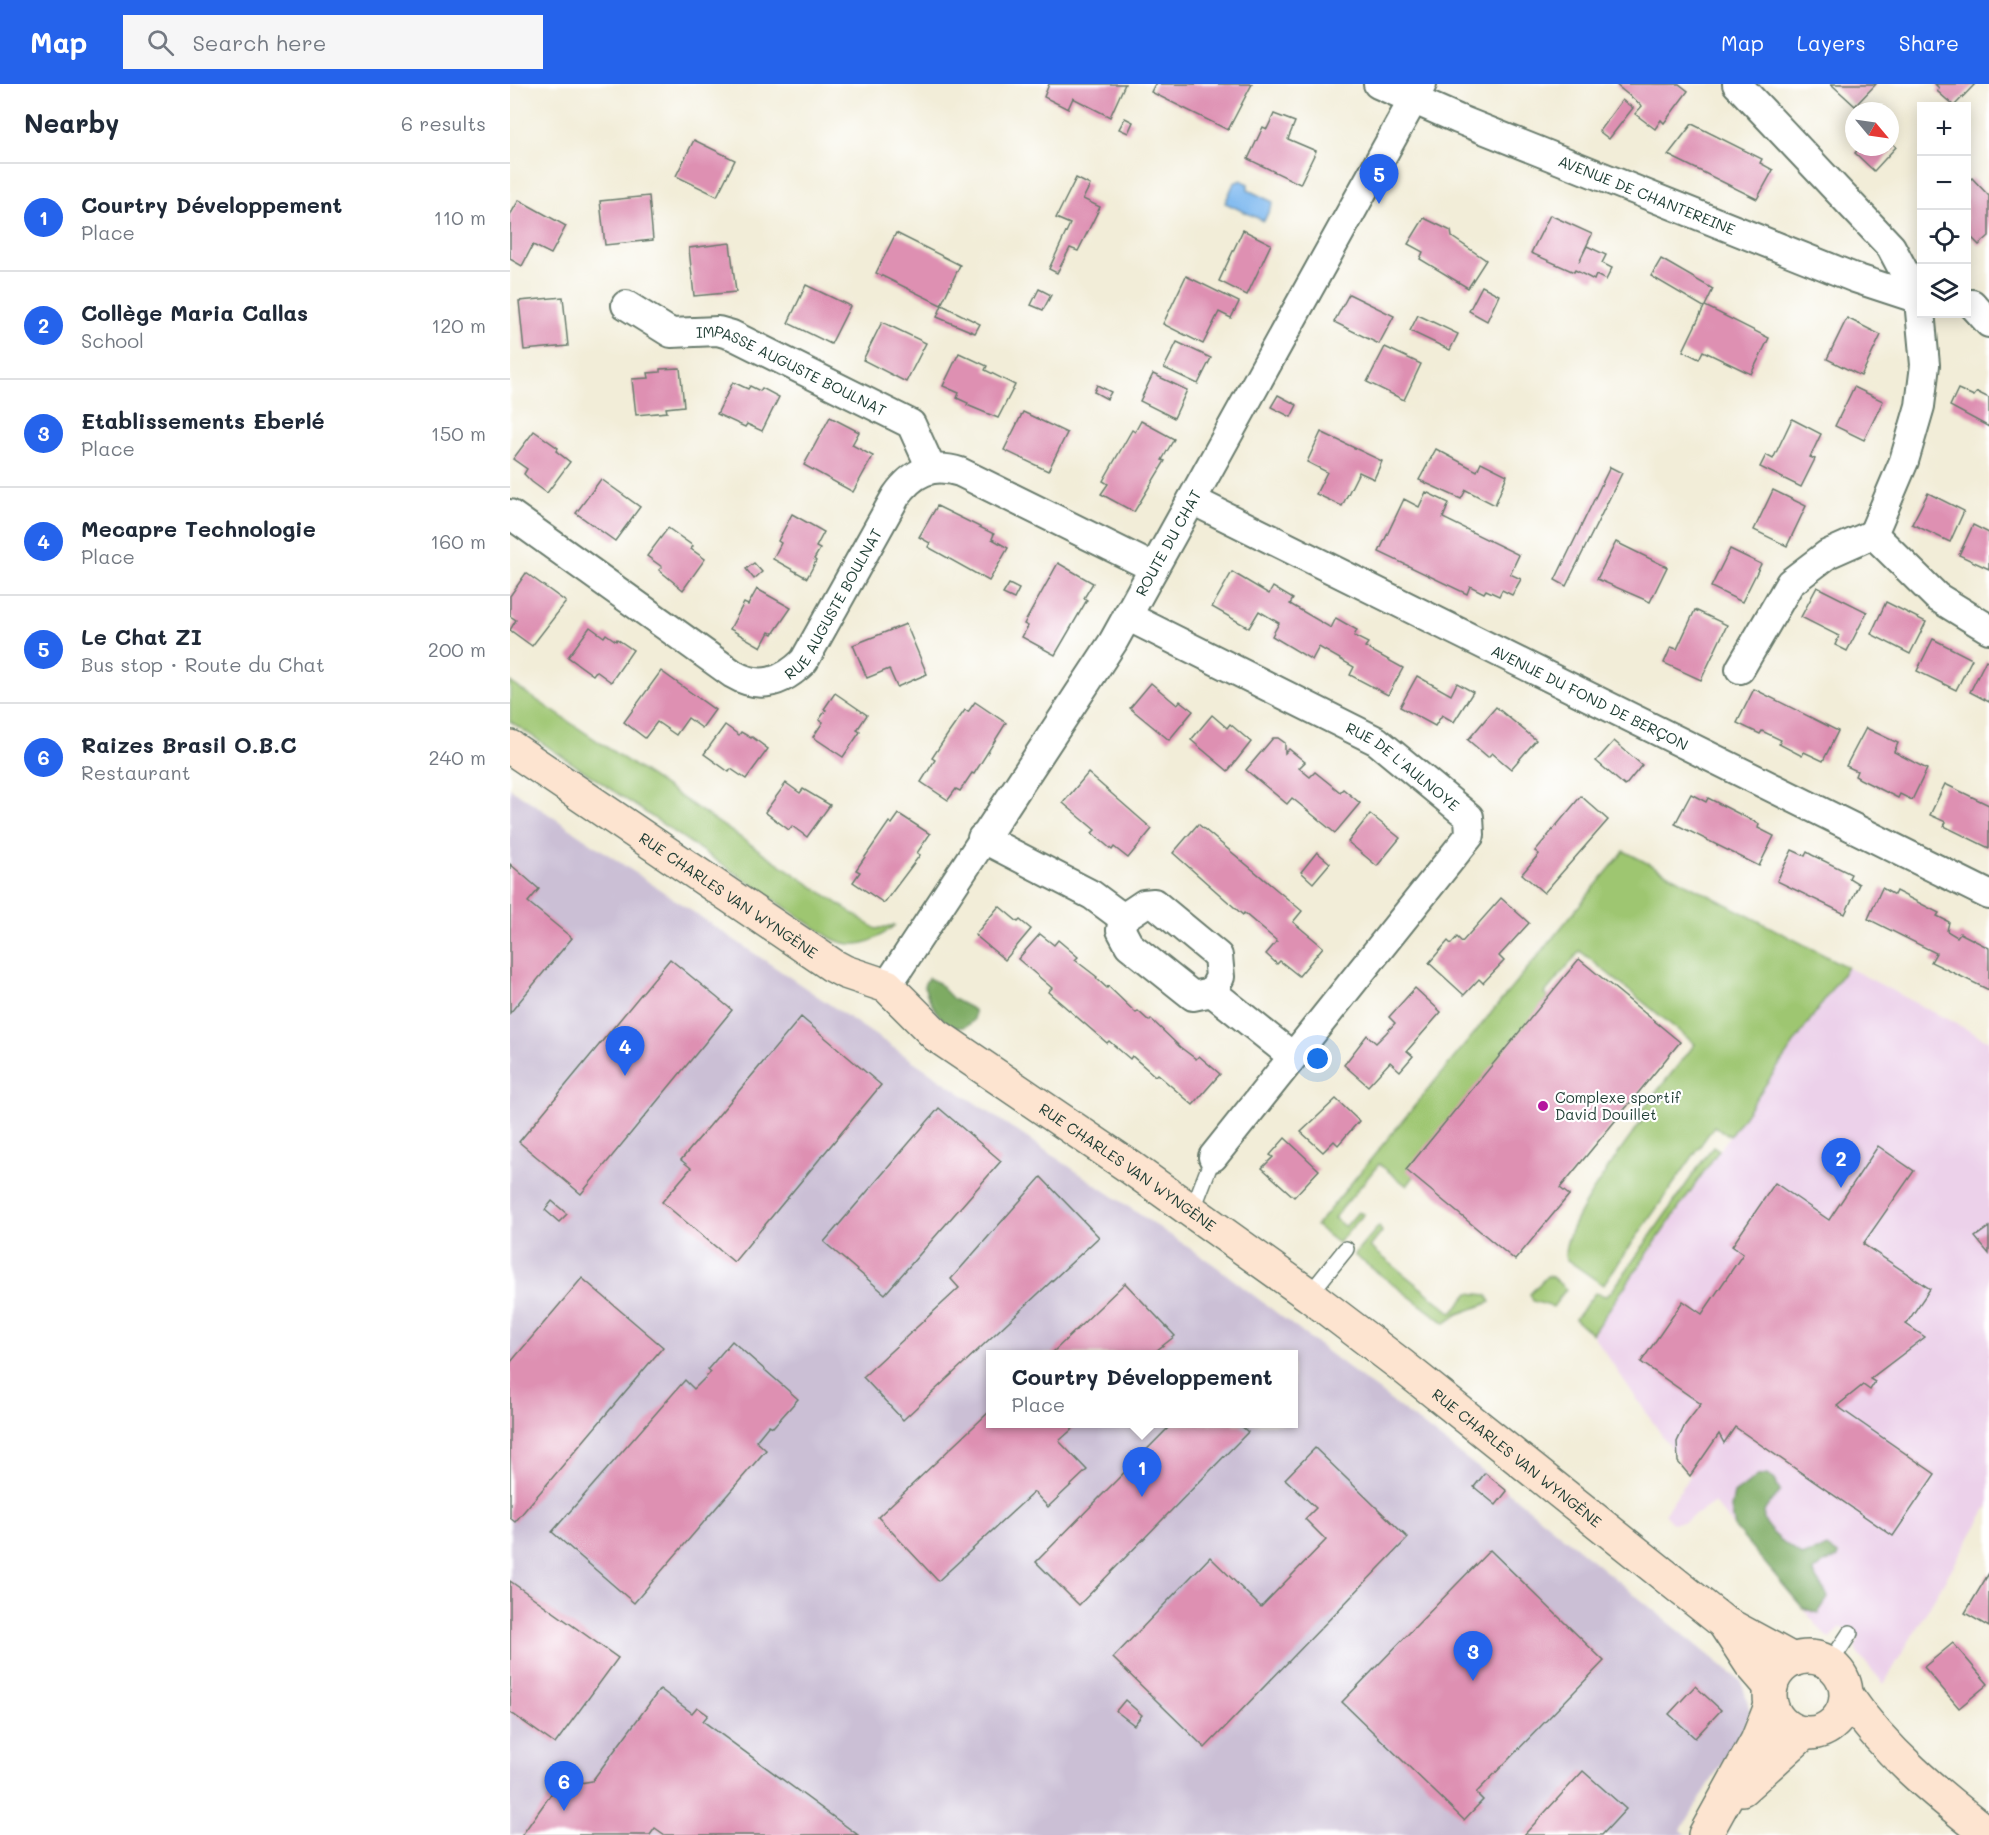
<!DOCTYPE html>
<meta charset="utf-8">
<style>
body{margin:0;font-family:Mali,sans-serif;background:#f6f6f7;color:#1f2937}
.controls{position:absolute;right:18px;top:18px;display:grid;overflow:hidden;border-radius:0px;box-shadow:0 3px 15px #0003}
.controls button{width:54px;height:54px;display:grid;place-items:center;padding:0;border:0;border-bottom:2px solid #e0e1e3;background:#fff;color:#1f2937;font:30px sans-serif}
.compass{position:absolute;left:1335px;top:18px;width:54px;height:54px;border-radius:50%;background:#fff;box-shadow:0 3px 15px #0003;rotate:119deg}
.you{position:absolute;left:808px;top:975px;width:21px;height:21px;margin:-15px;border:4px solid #fff;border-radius:50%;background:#1a73e8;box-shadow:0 0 0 9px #1a73e833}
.badge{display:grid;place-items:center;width:39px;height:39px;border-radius:50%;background:#2563eb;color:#fff;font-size:20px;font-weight:700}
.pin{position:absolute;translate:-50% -50px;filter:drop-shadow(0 2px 3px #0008)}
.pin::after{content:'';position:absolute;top:32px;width:21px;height:18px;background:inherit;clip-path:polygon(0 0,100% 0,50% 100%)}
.popup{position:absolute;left:476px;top:1266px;width:312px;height:78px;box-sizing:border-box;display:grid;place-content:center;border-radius:0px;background:#fff;filter:drop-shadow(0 2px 4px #0005);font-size:20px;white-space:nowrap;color:#747a83}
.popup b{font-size:22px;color:#1f2937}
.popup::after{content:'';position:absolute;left:50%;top:100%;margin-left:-12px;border:12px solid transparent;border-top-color:#fff}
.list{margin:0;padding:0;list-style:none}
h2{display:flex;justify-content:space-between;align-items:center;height:78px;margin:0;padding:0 24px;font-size:26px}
h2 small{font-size:20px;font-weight:400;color:#747a83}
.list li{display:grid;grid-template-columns:39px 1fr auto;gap:18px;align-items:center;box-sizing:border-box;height:108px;padding:0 24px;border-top:2px solid #e0e1e3}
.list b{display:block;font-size:22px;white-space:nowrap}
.list p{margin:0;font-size:20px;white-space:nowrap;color:#747a83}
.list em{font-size:20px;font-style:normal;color:#747a83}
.icon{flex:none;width:33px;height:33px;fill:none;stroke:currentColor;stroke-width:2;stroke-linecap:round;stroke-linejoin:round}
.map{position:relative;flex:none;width:1479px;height:1751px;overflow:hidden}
header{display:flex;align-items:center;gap:36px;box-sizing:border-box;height:84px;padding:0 30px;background:#2563eb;color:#fff}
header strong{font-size:28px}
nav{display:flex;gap:33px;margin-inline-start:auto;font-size:21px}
.search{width:420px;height:54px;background:#f6f6f7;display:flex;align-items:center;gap:15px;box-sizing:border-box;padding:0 21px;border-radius:0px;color:#747a83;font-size:22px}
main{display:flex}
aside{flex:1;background:#fff}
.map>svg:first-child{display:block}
.built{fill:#ecd1ea}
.industrial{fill:#cbbfd5;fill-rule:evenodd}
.green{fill:#9ec671;stroke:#5e8252;stroke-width:1.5}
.forest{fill:#7eab63;stroke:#4e744c;stroke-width:1.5}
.water{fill:#7db8ef;stroke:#4e7a92;stroke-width:1.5}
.building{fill:#de90b2}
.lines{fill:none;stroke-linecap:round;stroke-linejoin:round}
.lane-casing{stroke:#697b6d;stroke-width:18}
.street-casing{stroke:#697b6d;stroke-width:32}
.secondary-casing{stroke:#697b6d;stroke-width:36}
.lane{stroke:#fff;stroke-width:15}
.street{stroke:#fff;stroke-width:28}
.secondary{stroke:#fde4d0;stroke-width:33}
.poi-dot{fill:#b5179e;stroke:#fff;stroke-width:2}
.labels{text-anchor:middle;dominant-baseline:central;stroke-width:4.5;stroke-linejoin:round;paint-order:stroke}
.street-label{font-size:15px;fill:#1f3d34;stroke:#fff}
.poi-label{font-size:15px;fill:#1f3d34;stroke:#fff;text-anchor:start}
</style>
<header>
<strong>Map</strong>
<div class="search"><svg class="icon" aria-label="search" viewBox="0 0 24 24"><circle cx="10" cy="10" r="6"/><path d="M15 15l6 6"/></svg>Search here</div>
<nav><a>Map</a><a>Layers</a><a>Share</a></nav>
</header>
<main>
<aside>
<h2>Nearby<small>6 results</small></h2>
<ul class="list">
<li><span class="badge">1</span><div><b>Courtry Développement</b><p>Place</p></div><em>110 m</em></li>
<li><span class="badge">2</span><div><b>Collège Maria Callas</b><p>School</p></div><em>120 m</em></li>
<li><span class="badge">3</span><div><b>Etablissements Eberlé</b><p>Place</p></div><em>150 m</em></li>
<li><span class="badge">4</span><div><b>Mecapre Technologie</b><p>Place</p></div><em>160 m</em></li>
<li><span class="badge">5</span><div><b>Le Chat ZI</b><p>Bus stop · Route du Chat</p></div><em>200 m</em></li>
<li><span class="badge">6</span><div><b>Raizes Brasil O.B.C</b><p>Restaurant</p></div><em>240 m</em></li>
</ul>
</aside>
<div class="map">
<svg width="1479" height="1751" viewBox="0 0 1479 1751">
<rect width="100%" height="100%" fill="#fff"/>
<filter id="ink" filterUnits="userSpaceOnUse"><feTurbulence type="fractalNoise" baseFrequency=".0167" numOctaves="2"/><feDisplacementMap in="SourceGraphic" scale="12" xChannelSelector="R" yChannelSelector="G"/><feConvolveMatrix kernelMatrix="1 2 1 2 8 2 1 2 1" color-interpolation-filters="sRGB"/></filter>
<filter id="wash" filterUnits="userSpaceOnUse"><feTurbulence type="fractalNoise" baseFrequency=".008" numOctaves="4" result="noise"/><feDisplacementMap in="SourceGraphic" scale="24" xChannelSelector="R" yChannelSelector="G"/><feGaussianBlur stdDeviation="1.35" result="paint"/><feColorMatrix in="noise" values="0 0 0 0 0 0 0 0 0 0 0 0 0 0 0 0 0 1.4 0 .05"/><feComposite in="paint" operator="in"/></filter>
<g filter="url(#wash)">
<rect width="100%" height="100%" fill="#f2edd8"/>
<polygon class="built" points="1337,883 1479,957 1479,1421 1374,1600 1347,1569 1345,1562 1349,1555 1331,1543 1321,1555 1315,1551 1204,1419 1174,1438 1162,1439 1154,1430 1180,1392 1082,1250"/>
<path class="industrial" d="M0,704l703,476 272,209 257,209 8,30 -4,12 -65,106 6,5h-1177zM480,1270h303v70h-303z"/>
<g class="green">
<path d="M0,598l366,247 19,-4c-20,17 -40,26 -64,13l-321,-217z"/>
<path d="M1114,767l223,116 -117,169 -16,-10 -111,159 -37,-26c-9,-28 60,-115 78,-141l-5,-4 56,-70 -115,-93 -36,43 4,3 -141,189 -28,-22 -45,54 11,9 13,-15 6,2 -26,29 -22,-17z"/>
<polygon points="1203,1062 1209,1066 1082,1250 1065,1235 1085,1209 1096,1212 1102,1207"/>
<polygon points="869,1142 872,1148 860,1163 942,1229 959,1209 977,1211 981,1218 948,1230 935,1239 844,1171"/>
<polygon points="1037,1192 1042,1193 1056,1205 1043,1223 1023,1217 1020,1210"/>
</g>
<g class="forest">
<path d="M418,894l9,4 16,17 21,11v10c-23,24 -45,-15 -50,-35z"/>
<path d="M1257,1390l8,6 5,11c-4,7 -11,12 -15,19 -9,17 26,37 37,46l25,-9 11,8v3l-12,4 -12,9c0,11 12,17 14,27l-10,15 -15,-5 -68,-80 -4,-20 3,-14 24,-18z"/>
</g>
<polygon class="water" points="731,96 738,100 738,106 763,118 754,137 715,119 724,99"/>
<g id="blocks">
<g class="building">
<polygon points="539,0 615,0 600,33 563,14 558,25 534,13"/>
<polygon points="645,0 742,0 718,46 641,8"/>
<polygon points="1105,0 1169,0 1178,7 1154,39 1151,36 1145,45 1125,30 1132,22"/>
<polygon points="1321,0 1366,0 1345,22"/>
<polygon points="1425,0 1465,0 1444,22 1427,7 1429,4"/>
<polygon points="1112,16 1123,24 1099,55 1089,47"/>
<polygon points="764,30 785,38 778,55 806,67 790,100 738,75 753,43 757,45"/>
<polygon points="615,34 623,38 618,49 609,45"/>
<polygon points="1182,40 1252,75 1250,79 1263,86 1247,115 1158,71"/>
<polygon points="184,56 225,76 207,112 166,92"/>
<polygon points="1380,57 1386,63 1364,87 1345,69 1350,63 1380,63"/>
<polygon points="566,94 580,101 573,115 590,123 568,167 560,164 547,189 539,185 560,140 546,134"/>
<polygon points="1462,94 1479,112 1479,152 1469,161 1456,148 1456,99"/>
<polygon points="139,112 143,156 95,161 90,117"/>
<polygon points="9,116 56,142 41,170 23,161 12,182 0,175 0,131"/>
<polygon points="1040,131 1082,150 1069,178 1077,162 1096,171 1092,179 1102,184 1096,196 1086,191 1084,196 1065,186 1064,188 1021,169"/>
<polygon points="914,134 941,147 942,153 976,176 958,204 910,175 913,168 898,160"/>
<polygon points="733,146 761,160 737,211 709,197"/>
<polygon points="386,149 450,181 431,221 366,189"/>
<polygon points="220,159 226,208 184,212 179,164"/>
<polygon points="1151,175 1203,205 1195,222 1259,254 1241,290 1193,267 1189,275 1173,267 1194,223 1141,192"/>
<polygon points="676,192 729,218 721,234 709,228 693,260 653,240"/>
<polygon points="296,201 340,222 321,260 278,239"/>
<polygon points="972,202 989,211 977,237 959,227"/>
<polygon points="529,205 541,211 533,226 521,221"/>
<polygon points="839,210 884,232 869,260 824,238"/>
<polygon points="53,213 58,262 14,266 9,217"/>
<polygon points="432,221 470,240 465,249 427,233"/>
<polygon points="908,231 948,250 940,266 900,247"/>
<polygon points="1337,234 1371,251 1351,292 1317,275"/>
<polygon points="372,238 416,259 396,298 353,276"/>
<polygon points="667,258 701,274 688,300 654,284"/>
<polygon points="875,263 911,280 894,316 857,298"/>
<polygon points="449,269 477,282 475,286 505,301 488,334 457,321 458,319 447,314 449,309 433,302"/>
<polygon points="170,284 174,322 156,324 157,328 126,331 122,295 139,294 138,289 150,288 150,285"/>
<polygon points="643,290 677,306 664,334 630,317"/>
<polygon points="223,298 238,305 240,302 250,307 252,304 269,313 252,347 237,340 235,343 207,330"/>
<polygon points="587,301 601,308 597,315 584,308"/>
<polygon points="1344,303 1373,317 1354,356 1325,342"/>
<polygon points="1448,305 1464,312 1467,308 1479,314 1479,343 1440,322"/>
<polygon points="768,311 787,321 781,333 761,323"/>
<polygon points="513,328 557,349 538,387 494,366"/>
<polygon points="320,333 349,348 342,361 363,372 343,408 294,381"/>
<polygon points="1282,335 1311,350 1300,373 1305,375 1291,403 1250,383 1256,371 1263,375"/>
<polygon points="631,337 664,355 652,376 655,377 624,428 591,410 598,400 593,397 622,346 625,348"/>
<polygon points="24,347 48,364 46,367 60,378 37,409 22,398 14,390 17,385 3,375"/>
<polygon points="811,348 872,377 864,395 849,388 832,422 806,410 817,388 797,378"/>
<polygon points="926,365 967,387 971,378 997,391 985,421 956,406 951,415 909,396"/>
<polygon points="1100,383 1112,389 1056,502 1045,496"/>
<polygon points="91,395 130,423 105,457 66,429"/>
<polygon points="1263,406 1296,422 1277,462 1244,446"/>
<polygon points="916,408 939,419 933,434 1009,471 1000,490 1011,495 1002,511 992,506 989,512 976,506 974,509 960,502 957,510 869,468 894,415 909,423"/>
<polygon points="1418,409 1454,427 1440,458 1402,440"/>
<polygon points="427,422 484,450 482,455 498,464 479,497 418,463 420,459 409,453"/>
<polygon points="282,430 314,448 306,463 310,465 304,475 306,477 297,494 263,475 271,459 268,457"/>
<polygon points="1463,441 1479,449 1479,485 1449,471"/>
<polygon points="158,444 183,462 181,465 195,475 173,506 149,486 152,483 137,472"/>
<polygon points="1106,458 1157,483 1140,518 1087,495"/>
<polygon points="1220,465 1251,480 1232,518 1201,503"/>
<polygon points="244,479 252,488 244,495 236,485"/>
<polygon points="548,479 583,499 574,514 577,516 545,571 512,553 518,542 514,540"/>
<polygon points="722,488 759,510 763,503 783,515 780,520 821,544 826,534 847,546 844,552 858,559 855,563 893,584 878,611 840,591 844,583 809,563 802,576 762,552 769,539 749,527 739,544 702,523"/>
<polygon points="16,489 56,518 22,562 0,546 6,536 0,532 0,512"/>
<polygon points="499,500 509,505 504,515 493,510"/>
<polygon points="1307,503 1357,528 1337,567 1325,561 1329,552 1291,533"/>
<polygon points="247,505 281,524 263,550 259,548 251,563 220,545 234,519 238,521"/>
<polygon points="1376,518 1416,538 1400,570 1361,550"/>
<polygon points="1185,526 1217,541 1191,596 1154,579 1161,563 1167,565"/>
<polygon points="396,540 417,590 387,603 379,585 357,594 343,561"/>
<polygon points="80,543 94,553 96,550 106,557 107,555 123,566 101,598 86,587 83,591 58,573"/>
<polygon points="1423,555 1462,575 1446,606 1407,587"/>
<polygon points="1476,576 1479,578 1479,618 1460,608"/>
<polygon points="151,587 205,626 192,644 178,634 166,651 147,638 135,654 114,638"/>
<polygon points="907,592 941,611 947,599 963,608 944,638 932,631 925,642 890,623"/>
<polygon points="641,599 667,621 670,617 683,627 659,656 620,624"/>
<polygon points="1244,605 1328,647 1313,677 1294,668 1292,672 1269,660 1271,656 1252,647 1250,650 1227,639"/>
<polygon points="325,609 357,631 347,646 350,648 333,673 303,653 313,638 309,636 316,626 314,625"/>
<polygon points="465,618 496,639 464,690 462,689 450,707 446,705 438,716 411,698 425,676 422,674 438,650 455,626 458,628"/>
<polygon points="986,623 1026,656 1001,685 982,669 978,673 958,656"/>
<polygon points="702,631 717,644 720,640 741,658 718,687 681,656"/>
<polygon points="215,641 229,651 231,648 241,654 242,653 258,665 236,695 221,685 219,688 194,670"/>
<polygon points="1356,644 1388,659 1384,668 1417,685 1402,716 1390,710 1388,714 1350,695 1345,692 1347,687 1336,682"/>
<polygon points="763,654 768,654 775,659 775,669 779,665 795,678 789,684 800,693 805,688 830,708 833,705 850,719 825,749 782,714 777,720 736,686"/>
<polygon points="1104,657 1132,681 1115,702 1086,677"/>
<polygon points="578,689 642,745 618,774 604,763 602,766 582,749 585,746 553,719"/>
<polygon points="276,699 290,709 293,705 320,721 297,753 282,742 279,746 255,728"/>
<polygon points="1435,700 1479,721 1479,764 1434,742 1436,738 1420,731"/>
<polygon points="1181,710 1196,718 1198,714 1249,740 1248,744 1264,752 1249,782 1165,740"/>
<polygon points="1071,712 1098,736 1034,809 1012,790 1029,770 1025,767"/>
<polygon points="389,730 420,750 407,769 410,771 374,819 343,798 350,788 346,786 379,738 382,740"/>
<polygon points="860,730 890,754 867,782 838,758"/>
<polygon points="688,740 792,827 783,838 813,863 789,892 770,877 767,880 756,870 767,857 734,829 733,831 663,769"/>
<polygon points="1282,766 1295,772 1297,768 1302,771 1341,790 1339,794 1349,800 1335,830 1267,797"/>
<polygon points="807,768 820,779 803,799 791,788"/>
<polygon points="0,780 29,805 18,818 62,854 0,929"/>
<polygon points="1372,804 1384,811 1386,807 1429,829 1427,832 1439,838 1437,847 1447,853 1450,849 1479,864 1479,906 1421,878 1426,869 1358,835"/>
<polygon points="991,814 1019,839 989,872 994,877 973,899 969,895 954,911 919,879 938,857 941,860 947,853 952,858"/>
<polygon points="489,822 508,838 510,836 521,845 495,876 465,851"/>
<polygon points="530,850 544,861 548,856 568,873 565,876 587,893 586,894 597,904 598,902 626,929 628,927 639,937 641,935 670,963 686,975 689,972 710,990 683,1021 647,990 645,992 622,972 620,975 599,957 597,959 538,908 542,904 508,875"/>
<polygon points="160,875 222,926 71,1110 9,1058"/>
<polygon points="1069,875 1170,958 1050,1104 1059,1111 1005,1176 896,1086"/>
<polygon points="905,904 931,928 897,967 903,972 890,987 880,978 858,1002 834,981 857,951 866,959 876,949 885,939 879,933"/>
<polygon points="291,933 371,1001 224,1178 152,1118 181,1084 171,1076"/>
<polygon points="826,1015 849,1037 828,1061 824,1057 813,1068 791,1048"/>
<polygon points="429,1024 491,1077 375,1210 314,1158"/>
<polygon points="775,1054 809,1086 784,1113 752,1084 763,1073 760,1071"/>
<polygon points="1368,1062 1404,1087 1353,1160 1420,1205 1396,1240 1415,1253 1360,1295 1365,1298 1360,1306 1353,1301 1327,1322 1425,1390 1383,1452 1225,1343 1214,1359 1209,1350 1180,1392 1168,1378 1167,1358 1175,1341 1191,1320 1131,1278 1173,1217 1192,1230 1233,1170 1222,1162 1265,1099 1319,1136"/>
<polygon points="531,1093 589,1153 393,1336 353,1293 449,1204 441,1195"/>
<polygon points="42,1117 57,1130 49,1138 35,1126"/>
<polygon points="1479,1143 1479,1170 1465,1153"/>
<polygon points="72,1194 153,1263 5,1438 0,1434 0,1279"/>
<polygon points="615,1199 665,1252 642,1270 541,1270"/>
<polygon points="222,1257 288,1315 263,1343 259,1341 246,1357 256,1366 124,1519 42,1448 175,1296 184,1305 201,1288 198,1285"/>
<polygon points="480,1327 480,1340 568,1340 549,1357 577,1386 538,1423 524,1408 428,1497 368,1433"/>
<polygon points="662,1340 729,1340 738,1348 569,1521 526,1478"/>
<polygon points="805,1364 898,1454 695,1664 603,1574 700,1473 751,1523 816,1456 795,1435 806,1424 775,1395"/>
<polygon points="975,1389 997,1407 986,1421 964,1403"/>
<polygon points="980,1466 1094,1577 966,1709 973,1716 954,1736 832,1618"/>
<polygon points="1479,1489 1479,1543 1455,1529"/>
<polygon points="0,1497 108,1574 45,1660 0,1628"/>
<polygon points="1443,1559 1478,1600 1449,1624 1414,1583"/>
<polygon points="1185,1602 1211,1626 1185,1654 1159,1630"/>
<polygon points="150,1605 182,1629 187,1623 198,1631 193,1637 348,1751 155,1751 145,1744 140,1751 12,1751 46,1703 82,1697"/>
<polygon points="615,1616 632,1631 624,1641 606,1627"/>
<polygon points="1073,1687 1116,1725 1092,1751 1014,1751"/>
</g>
</g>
</g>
<g filter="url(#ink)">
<use href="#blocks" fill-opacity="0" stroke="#697b6d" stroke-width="1.5"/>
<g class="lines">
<g class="lane-casing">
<g id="lane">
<polyline points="682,1127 703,1073"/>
<polyline points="799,1211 836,1165"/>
<polyline points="1320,1579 1340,1549"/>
</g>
</g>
<g class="street-casing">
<g id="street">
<path id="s1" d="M868,0l80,35 397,159 67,22"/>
<polyline points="1227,0 1381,163 1409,216 1415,281 1410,322 1394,377 1363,450 1427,513 1479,545"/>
<polyline points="1462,220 1479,239"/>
<path id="s2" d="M116,221l45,28 47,-2 14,4 179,89 20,44"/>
<path id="s3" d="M682,416l797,395"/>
<path id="s4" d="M0,430l223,160c27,16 50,8 71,-13l92,-165c17,-24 36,-33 64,-24l194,96"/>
<path id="s5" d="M617,532l250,125 92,76 1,18 -257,322"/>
<polyline points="1230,585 1280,499 1318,470 1363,450"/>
<polyline points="472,754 582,811 613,834"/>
<path id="s6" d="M377,902l226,-344 309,-558"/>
<polyline points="702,908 710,893 708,872 644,819 634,820 613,834 611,846 619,861 683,912 702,908 782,972"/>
</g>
</g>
<g class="secondary-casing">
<g id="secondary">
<path id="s7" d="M0,663l322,218 13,7 42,14 49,49 194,132 179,128 92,70 322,257 70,38"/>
<polyline points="1214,1539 1241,1580 1261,1603"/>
<circle cx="1298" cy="1611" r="38"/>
<path d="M1337,1612c38,56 89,97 142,139"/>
<polyline points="1232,1705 1294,1649"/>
<polyline points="1195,1751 1247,1657 1261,1622"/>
</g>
</g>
<use href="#lane" class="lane"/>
<use href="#street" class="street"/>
<use href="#secondary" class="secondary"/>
</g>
</g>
<circle class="poi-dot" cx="1033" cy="1022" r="6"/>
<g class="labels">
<g class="street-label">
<text stroke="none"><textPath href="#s1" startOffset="291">AVENUE DE CHANTEREINE</textPath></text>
<text stroke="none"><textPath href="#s2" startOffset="182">IMPASSE AUGUSTE BOULNAT</textPath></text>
<text stroke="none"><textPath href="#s6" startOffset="525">ROUTE DU CHAT</textPath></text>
<text stroke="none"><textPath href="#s4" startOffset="417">RUE AUGUSTE BOULNAT</textPath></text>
<text stroke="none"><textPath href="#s3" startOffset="444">AVENUE DU FOND DE BERÇON</textPath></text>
<text stroke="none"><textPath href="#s5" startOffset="315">RUE DE L'AULNOYE</textPath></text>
<text stroke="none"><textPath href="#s7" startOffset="264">RUE CHARLES VAN WYNGÈNE</textPath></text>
<text stroke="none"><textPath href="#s7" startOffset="750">RUE CHARLES VAN WYNGÈNE</textPath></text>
<text stroke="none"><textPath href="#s7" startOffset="1236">RUE CHARLES VAN WYNGÈNE</textPath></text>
</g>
<g class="poi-label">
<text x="1045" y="1013">Complexe sportif<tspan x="1045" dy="17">David Douillet</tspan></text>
</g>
</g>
</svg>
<div class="controls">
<button>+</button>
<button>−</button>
<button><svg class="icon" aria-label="locate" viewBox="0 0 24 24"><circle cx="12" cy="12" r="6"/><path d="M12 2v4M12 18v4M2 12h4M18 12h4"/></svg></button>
<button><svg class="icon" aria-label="layers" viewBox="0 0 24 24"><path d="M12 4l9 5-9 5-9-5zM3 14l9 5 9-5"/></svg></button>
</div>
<svg class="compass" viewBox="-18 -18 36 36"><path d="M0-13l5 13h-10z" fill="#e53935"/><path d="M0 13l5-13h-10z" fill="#747a83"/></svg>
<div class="you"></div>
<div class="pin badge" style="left:632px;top:1413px">1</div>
<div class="popup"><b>Courtry Développement</b>Place</div>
<div class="pin badge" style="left:1331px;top:1104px">2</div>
<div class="pin badge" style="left:963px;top:1597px">3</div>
<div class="pin badge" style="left:115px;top:992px">4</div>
<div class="pin badge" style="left:869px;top:120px">5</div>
<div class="pin badge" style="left:54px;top:1727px">6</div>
</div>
</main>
